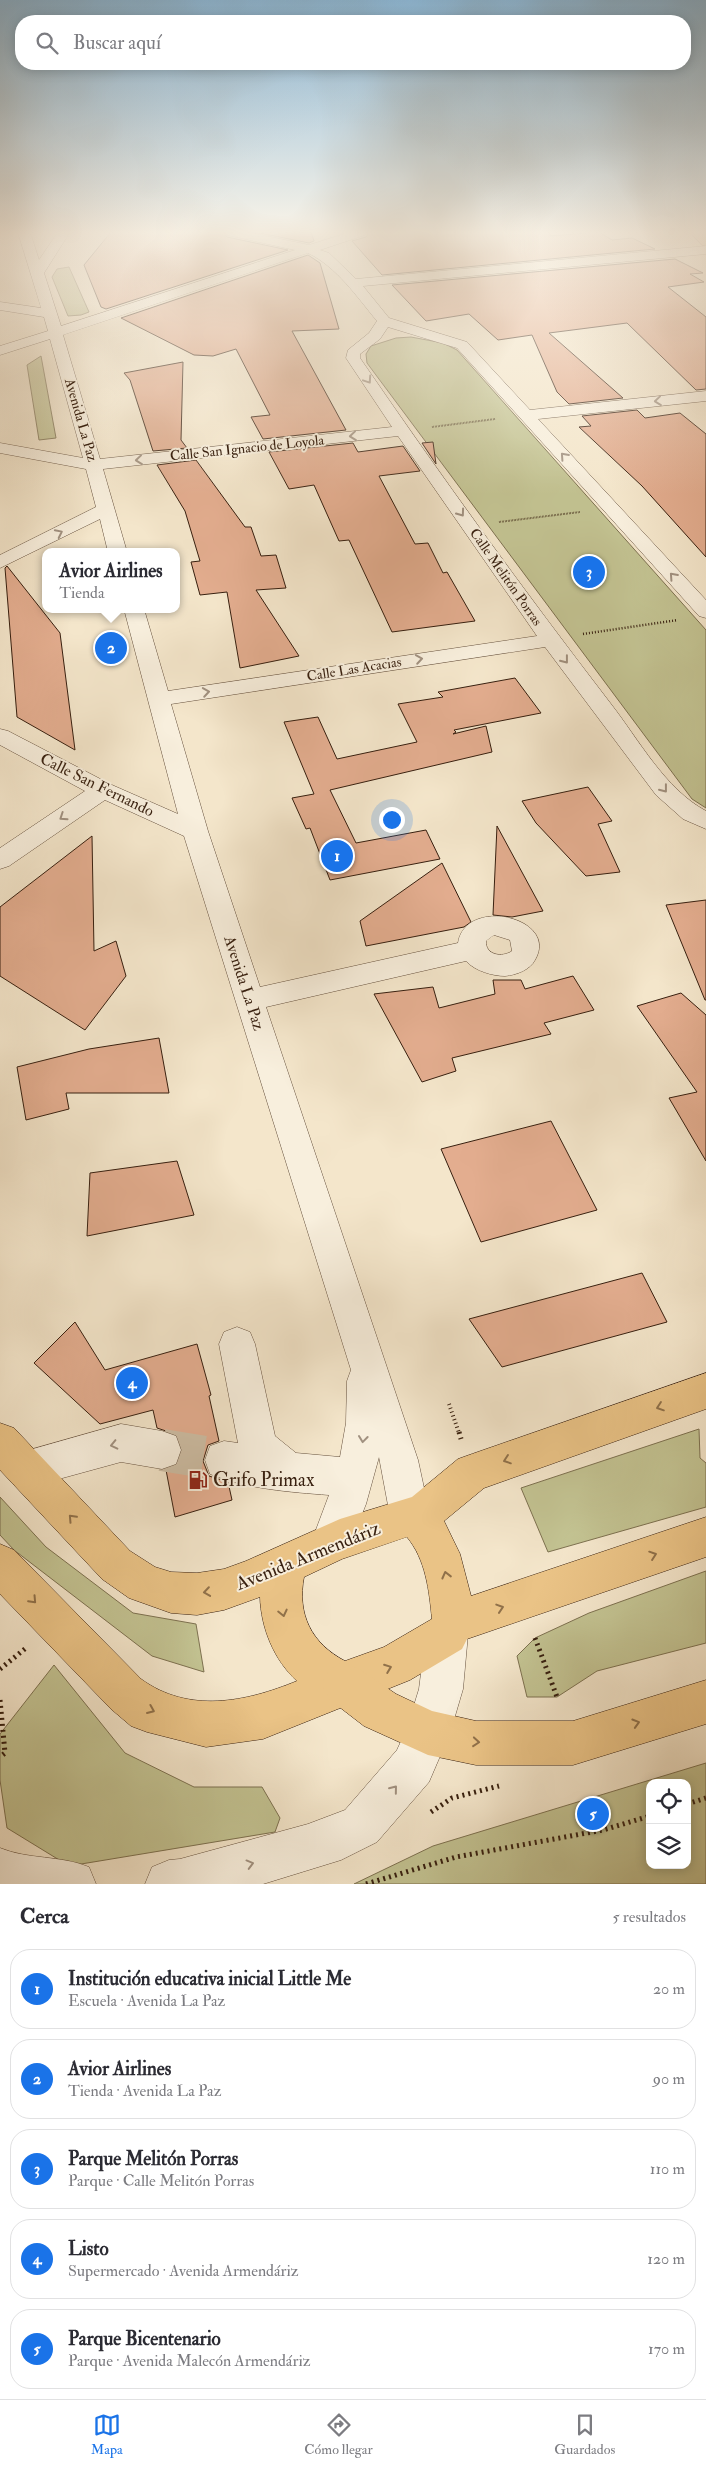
<!DOCTYPE html>
<html lang="es">
<meta charset="utf-8">
<style>
body{margin:0;font-family:"IM FELL Double Pica",serif;background:#f7f7f7;color:#2b2b33}
.controls{position:absolute;right:15px;bottom:15px;display:grid;overflow:hidden;border-radius:10px;box-shadow:0 2px 12px #0003}
.controls button{width:45px;height:45px;display:grid;place-items:center;padding:0;border:0;border-bottom:1px solid #e1e1e2;background:#fff;color:#2b2b33;font:25px sans-serif}
.you{position:absolute;left:391px;top:819px;width:18px;height:18px;margin:-12px;border:4px solid #fff;border-radius:50%;background:#1a73e8;box-shadow:0 0 0 8px #1a73e833}
.badge{display:grid;place-items:center;width:32px;height:32px;border-radius:50%;background:#1a73e8;color:#fff;font-size:16px;font-weight:700}
.pin{position:absolute;translate:-50% -50%;border:2px solid #fff;box-shadow:0 1px 5px #0006}
.popup{position:absolute;left:42px;top:548px;width:138px;height:65px;box-sizing:border-box;display:grid;place-content:center;border-radius:10px;background:#fff;filter:drop-shadow(0 1px 4px #0005);font-size:16px;white-space:nowrap;color:#7c7c81}
.popup b{font-size:19px;color:#2b2b33}
.popup::after{content:'';position:absolute;left:50%;top:100%;margin-left:-10px;border:10px solid transparent;border-top-color:#fff}
.list{margin:0;padding:0;list-style:none}
h2{display:flex;justify-content:space-between;align-items:center;height:65px;margin:0;padding:0 20px;font-size:21px}
h2 small{font-size:16px;font-weight:400;color:#7c7c81}
.list li{display:grid;grid-template-columns:32px 1fr auto;gap:15px;align-items:center;box-sizing:border-box;height:80px;margin:0 10px 10px;padding:0 10px;border:1px solid #e1e1e2;border-radius:20px}
.list b{display:block;font-size:19px;white-space:nowrap}
.list p{margin:0;font-size:16px;white-space:nowrap;color:#7c7c81}
.list em{font-size:16px;font-style:normal;color:#7c7c81}
.icon{flex:none;width:28px;height:28px;fill:none;stroke:currentColor;stroke-width:2;stroke-linecap:round;stroke-linejoin:round}
.map{position:relative;flex:none;width:706px;height:1884px;overflow:hidden}
.search{position:absolute;background:#fff;box-shadow:0 2px 12px #0003;left:15px;right:15px;top:15px;height:55px;display:flex;align-items:center;gap:12px;box-sizing:border-box;padding:0 18px;border-radius:20px;color:#7c7c81;font-size:19px}
.sheet{height:515px;background:#fff}
nav{display:flex;justify-content:space-around;align-items:center;box-sizing:border-box;height:70px;border-top:1px solid #e1e1e2;background:#fff;font-size:14px;color:#7c7c81}
nav a{display:grid;justify-items:center;gap:2px}
nav .on{color:#1a73e8}
.map>svg:first-child{display:block}
.green{fill:#c3c392;stroke:#7d7150;fill-rule:evenodd}
.building{fill:#e3ad8f;stroke:#371f0f}
.lines{fill:none;stroke-linecap:round;stroke-linejoin:round}
.minor-tunnel{stroke:#cebea5;stroke-width:42;stroke-dasharray:42 21;stroke-linecap:butt}
.minor-casing{stroke:#66513e;stroke-width:1}
.major-casing{stroke:#371f0f;stroke-width:1}
.highway-casing{stroke:#371f0f;stroke-width:1}
.path-far3{stroke:#371f0f;stroke-width:2;stroke-dasharray:0.5 1;stroke-linecap:butt}
.path-far2{stroke:#371f0f;stroke-width:2.5;stroke-dasharray:1 2;stroke-linecap:butt}
.path-far1{stroke:#371f0f;stroke-width:4;stroke-dasharray:1 3;stroke-linecap:butt}
.path{stroke:#371f0f;stroke-width:5;stroke-dasharray:2 4;stroke-linecap:butt}
.minor{fill:#f8efdd;fill-rule:evenodd}
.major{fill:#eac386;fill-rule:evenodd}
.highway{fill:#eac386;fill-rule:evenodd}
.oneway{stroke:#a19180}
.oneway2{stroke:#90714a}
.labels{text-anchor:middle;dominant-baseline:central;stroke-width:4;stroke-linejoin:round;paint-order:stroke}
.far-street-label{font-size:14px;fill:#371f0f;stroke:#f8efdd}
.street-label{font-size:16px;fill:#371f0f;stroke:#f8efdd}
.near-poi-label{font-size:19px;fill:#371f0f;stroke:#f8efdd;text-anchor:start}
.near-street-label{font-size:19px;fill:#371f0f;stroke:#f8efdd}
</style>
<div class="map">
<svg width="706" height="1884" viewBox="0 0 706 1884">
<rect width="100%" height="100%" fill="#f4e6cb"/>
<filter id="stains"><feTurbulence type="fractalNoise" baseFrequency=".004" numOctaves="4"/><feColorMatrix values="0 0 0 0 .2 0 0 0 0 .09 0 0 0 0 .02 0 0 0 .5 -.17"/></filter>
<radialGradient id="worn" r=".72"><stop offset=".6" stop-color="#630" stop-opacity="0"/><stop offset="1" stop-color="#630" stop-opacity=".3"/></radialGradient>
<g class="green">
<polygon points="69,267 89,312 81,315 68,316 52,277 57,269"/>
<polygon points="411,337 443,343 457,350 706,630 706,808 692,799 367,363 366,354 371,346 396,338"/>
<polygon points="41,356 56,438 39,440 27,365"/>
<polygon points="699,1429 700,1458 706,1463 706,1507 548,1552 521,1488"/>
<polygon points="0,1497 46,1547 133,1613 196,1624 204,1672 152,1656 14,1550 0,1535"/>
<polygon points="706,1571 706,1643 597,1671 557,1697 527,1697 517,1656 535,1638 589,1613"/>
<polygon points="54,1665 125,1753 194,1787 262,1787 280,1818 275,1832 69,1866 7,1828 0,1780 0,1734"/>
<path d="M706,1763v121h-352l79,-38zM650,1783h37v82h-37z"/>
</g>
<g class="building">
<polygon points="111,232 223,232 227,237 288,250 106,309 101,307 84,265"/>
<polygon points="255,232 311,232 314,241 309,243"/>
<polygon points="369,232 550,232 550,236 599,232 612,240 632,238 655,249 382,275 352,241 366,237"/>
<polygon points="308,255 320,263 339,329 292,331 346,430 263,439 251,417 270,415 236,349 213,356 194,355 121,318"/>
<polygon points="675,259 703,273 690,274 704,282 668,287 706,317 706,389 696,390 627,323 549,333 623,398 569,404 557,392 532,335 498,340 469,314 426,321 392,285"/>
<polygon points="183,362 181,440 187,448 153,451 130,380 124,373"/>
<polygon points="637,410 645,418 680,413 706,434 706,557 642,486 579,427 591,426 582,416"/>
<polygon points="433,442 436,464 422,443"/>
<polygon points="353,443 358,452 403,446 420,471 379,476 415,544 428,543 443,573 447,572 475,621 392,632 349,540 339,541 314,485 289,489 269,452"/>
<polygon points="196,460 245,527 251,527 261,556 276,555 286,588 256,590 299,656 240,668 227,592 200,595 191,562 200,561 185,511 157,465"/>
<polygon points="7,566 60,633 75,750 17,717 5,568"/>
<polygon points="515,678 541,713 454,730 456,732 453,734 486,726 492,752 330,790 356,843 426,830 440,859 330,880 310,828 306,829 292,798 314,794 284,722 318,717 337,759 417,742 398,704 443,697 438,692"/>
<polygon points="588,787 612,821 598,824 620,872 586,876 536,823 522,801"/>
<polygon points="497,826 543,911 512,917 493,915"/>
<polygon points="92,836 94,951 116,941 126,976 85,1030 0,976 0,907"/>
<polygon points="442,863 471,922 464,927 366,946 360,921"/>
<polygon points="706,900 706,1000 705,1000 666,905"/>
<polygon points="573,976 594,1010 544,1023 551,1034 452,1058 456,1071 422,1082 374,994 433,987 439,1008 495,994 493,980 521,980 525,989"/>
<polygon points="681,993 706,1015 706,1161 669,1098 697,1092 637,1006"/>
<polygon points="159,1038 169,1093 66,1093 69,1109 26,1120 17,1067 89,1049"/>
<polygon points="551,1121 597,1210 481,1242 441,1149"/>
<polygon points="177,1161 194,1215 87,1236 90,1173"/>
<polygon points="642,1273 667,1322 502,1367 469,1319"/>
<polygon points="75,1322 105,1370 197,1344 211,1395 209,1396 219,1441 208,1445 203,1461 209,1476 228,1482 232,1500 175,1517 166,1470 178,1465 183,1451 178,1435 157,1428 153,1410 100,1424 34,1363"/>
</g>
<g class="lines">
<polyline class="minor-tunnel" points="162,1450 224,1460"/>
<g class="minor-casing">
<g id="minor">
<path d="M18,232h12l9,28 19,-28h12l-26,41 17,53 234,-76 -68,-15 -2,-3h22l62,13 41,-13h17l-2,3 -45,15 9,3 27,26 350,-33v8l-343,32 26,32 78,24 63,68 176,-19v10l-168,18 168,181v18l-7,-2 -242,-268 -69,-21 -8,12 -20,15v4c81,118 164,233 251,346 28,36 54,85 95,107v18l-23,-10 -27,-24 -111,-148 -374,57 37,127 52,156 198,-44c7,-47 102,-26 77,17 -5,10 -19,15 -30,16 -12,0 -30,-5 -39,-15l-200,46 152,453 12,56 -6,14 -14,6 -14,-6 -6,-14 -11,-59 -13,47 -21,53 -14,6 -14,-6 -6,-14 18,-48c-39,-3 -82,-6 -119,-21l-5,-14 5,-14 14,-5 14,2 -19,-99 5,-12 13,-5 13,5 5,12 20,92 21,17 44,4 6,-34 1,-42 4,-11 -167,-534 -79,-36 -96,66 -9,3v-21l85,-57 -85,-46v-16l8,2 104,54 66,29 -54,-205h20l24,82 369,-55 -139,-200 -295,33 24,83h-19l-8,-33 -100,49v-13l96,-48 -10,-38 -86,-16v-10l83,15 -33,-119 -50,16v-9l48,-15 -4,-14 -44,-7v-8l41,6zM308,253c29,14 49,44 69,68l-8,12 -21,17 -2,8 46,69 -292,32 -37,-124zM494,935l16,5 2,11c-10,7 -27,4 -26,-10z"/>
<polygon points="121,1424 162,1431 176,1436 181,1450 176,1464 162,1469 121,1462 26,1488 12,1483 7,1469 12,1455"/>
<polygon points="447,1613 462,1619 468,1634 463,1689 450,1733 429,1782 377,1842 341,1860 263,1884 145,1884 152,1867 169,1860 180,1859 308,1824 345,1810 397,1750 407,1728 419,1689 426,1634 432,1619"/>
<path d="M0,1848c29,12 60,7 89,19l7,17h-96z"/>
</g>
</g>
<g class="major-casing">
<g id="major">
<polygon points="690,232 703,232 706,235 706,246 702,245"/>
<path d="M706,1373v36l-222,79 -40,33 16,33 11,42 235,-79v40l-239,82 -5,10 -52,31 -147,59 -57,8 -59,-15 -16,-6 -20,-17 -111,-115v-50l14,6 127,129c48,35 105,23 156,2 -23,-21 -36,-53 -37,-84l-36,13 -27,5 -26,-2 -42,-15 -27,-19 -102,-109v-47l14,5 116,123 25,16 16,5 26,1 27,-4 22,-8 94,-42 72,-22 46,-38 14,-5zM407,1537c19,23 22,53 25,82l-48,28 -39,14c-34,-18 -48,-47 -41,-84l38,-18z"/>
</g>
</g>
<g class="highway-casing">
<polygon id="highway" points="344,1662 359,1669 396,1694 432,1711 476,1721 573,1721 706,1680 706,1724 573,1765 476,1765 428,1755 364,1726 329,1699 322,1684 329,1669"/>
</g>
<g class="path-far3">
<polyline points="432,427 495,419"/>
<polyline points="499,522 580,512"/>
</g>
<polyline class="path-far2" points="583,634 678,620"/>
<polyline class="path-far1" points="449,1404 459,1433"/>
<g class="path">
<polyline points="459,1432 461,1439"/>
<polyline points="535,1638 557,1697"/>
<polyline points="0,1669 26,1648"/>
<polyline points="0,1700 5,1753 0,1757"/>
<polyline points="687,1804 706,1798"/>
<polyline points="431,1812 452,1798 499,1786"/>
<polyline points="366,1884 456,1857 603,1830 650,1816"/>
</g>
<use href="#minor" class="minor"/>
<use href="#major" class="major"/>
<use href="#highway" class="highway"/>
</g>
<defs><path id="oneway-chevron" d="M-2-3.5L2.5 0L-2 3.5" fill="none" stroke-width="1.6" stroke-linecap="round" stroke-linejoin="round" transform="scale(1.25)"/></defs>
<g class="oneway">
<use href="#oneway-chevron" transform="translate(368 380) rotate(56)"/>
<use href="#oneway-chevron" transform="translate(658 401) rotate(174)"/>
<use href="#oneway-chevron" transform="translate(353 436) rotate(174)"/>
<use href="#oneway-chevron" transform="translate(564 456) rotate(-132)"/>
<use href="#oneway-chevron" transform="translate(139 460) rotate(174)"/>
<use href="#oneway-chevron" transform="translate(461 513) rotate(54)"/>
<use href="#oneway-chevron" transform="translate(59 533) rotate(-26)"/>
<use href="#oneway-chevron" transform="translate(673 576) rotate(-132)"/>
<use href="#oneway-chevron" transform="translate(419 659) rotate(-9)"/>
<use href="#oneway-chevron" transform="translate(565 660) rotate(52)"/>
<use href="#oneway-chevron" transform="translate(206 692) rotate(-9)"/>
<use href="#oneway-chevron" transform="translate(664 789) rotate(52)"/>
<use href="#oneway-chevron" transform="translate(63 817) rotate(146)"/>
<use href="#oneway-chevron" transform="translate(363 1439) rotate(97)"/>
<use href="#oneway-chevron" transform="translate(114 1445) rotate(167)"/>
<use href="#oneway-chevron" transform="translate(394 1789) rotate(-51)"/>
<use href="#oneway-chevron" transform="translate(250 1864) rotate(-15)"/>
</g>
<g class="oneway2">
<use href="#oneway-chevron" transform="translate(660 1407) rotate(161)"/>
<use href="#oneway-chevron" transform="translate(507 1460) rotate(161)"/>
<use href="#oneway-chevron" transform="translate(72 1518) rotate(-133)"/>
<use href="#oneway-chevron" transform="translate(653 1555) rotate(-19)"/>
<use href="#oneway-chevron" transform="translate(446 1575) rotate(-104)"/>
<use href="#oneway-chevron" transform="translate(207 1592) rotate(172)"/>
<use href="#oneway-chevron" transform="translate(33 1600) rotate(47)"/>
<use href="#oneway-chevron" transform="translate(500 1608) rotate(-18)"/>
<use href="#oneway-chevron" transform="translate(283 1613) rotate(77)"/>
<use href="#oneway-chevron" transform="translate(388 1668) rotate(-21)"/>
<use href="#oneway-chevron" transform="translate(151 1710) rotate(23)"/>
<use href="#oneway-chevron" transform="translate(636 1723) rotate(-17)"/>
<use href="#oneway-chevron" transform="translate(476 1742) rotate(5)"/>
</g>
<linearGradient id="sky" x2="0" y2="1"><stop stop-color="#8bb8d8"/><stop offset="0.47" stop-color="#faf4e8"/><stop offset="1" stop-color="#faf4e8" stop-opacity="0"/></linearGradient>
<rect width="706" height="495" fill="url(#sky)"/>
<defs>
<g id="fuel-bare" transform="scale(1.5)"><path d="M-5.5-6h7V0h2V4h1.3V-2.5L3-4.5l.8-.8L6-3V5H2.5V1h-1V6h-7ZM-4.2-4.7v3.2H.2V-4.7Z" fill="#8f2418" stroke="#f8efdd" stroke-width="2.5" paint-order="stroke"/></g>
</defs>
<g fill-rule="evenodd">
<use href="#fuel-bare" x="198" y="1480"/>
</g>
<g class="labels">
<g class="far-street-label">
<text transform="translate(81 420) rotate(74)">Avenida La Paz</text>
<text transform="translate(247 448) rotate(-6)">Calle San Ignacio de Loyola</text>
<text transform="translate(506 577) rotate(55)">Calle Melitón Porras</text>
<text transform="translate(354 669) rotate(-9)">Calle Las Acacias</text>
</g>
<g class="street-label">
<text transform="translate(97 785) rotate(26)">Calle San Fernando</text>
<text transform="translate(244 983) rotate(72)">Avenida La Paz</text>
</g>
<g class="near-poi-label">
<text x="213" y="1480">Grifo Primax</text>
</g>
<g class="near-street-label">
<text transform="translate(308 1556) rotate(-22)">Avenida Armendáriz</text>
</g>
</g>
<rect width="100%" height="100%" filter="url(#stains)"/>
<rect width="100%" height="100%" fill="url(#worn)"/>
</svg>
<div class="controls">
<button><svg class="icon" aria-label="locate" viewBox="0 0 24 24"><circle cx="12" cy="12" r="6"/><path d="M12 2v4M12 18v4M2 12h4M18 12h4"/></svg></button>
<button><svg class="icon" aria-label="layers" viewBox="0 0 24 24"><path d="M12 4l9 5-9 5-9-5zM3 14l9 5 9-5"/></svg></button>
</div>
<div class="you"></div>
<div class="pin badge" style="left:337px;top:856px">1</div>
<div class="pin badge" style="left:111px;top:648px">2</div>
<div class="popup"><b>Avior Airlines</b>Tienda</div>
<div class="pin badge" style="left:589px;top:572px">3</div>
<div class="pin badge" style="left:132px;top:1383px">4</div>
<div class="pin badge" style="left:593px;top:1814px">5</div>
<div class="search"><svg class="icon" aria-label="search" viewBox="0 0 24 24"><circle cx="10" cy="10" r="6"/><path d="M15 15l6 6"/></svg>Buscar aquí</div>
</div>
<section class="sheet">
<h2>Cerca<small>5 resultados</small></h2>
<ul class="list">
<li><span class="badge">1</span><div><b>Institución educativa inicial Little Me</b><p>Escuela · Avenida La Paz</p></div><em>20 m</em></li>
<li><span class="badge">2</span><div><b>Avior Airlines</b><p>Tienda · Avenida La Paz</p></div><em>90 m</em></li>
<li><span class="badge">3</span><div><b>Parque Melitón Porras</b><p>Parque · Calle Melitón Porras</p></div><em>110 m</em></li>
<li><span class="badge">4</span><div><b>Listo</b><p>Supermercado · Avenida Armendáriz</p></div><em>120 m</em></li>
<li><span class="badge">5</span><div><b>Parque Bicentenario</b><p>Parque · Avenida Malecón Armendáriz</p></div><em>170 m</em></li>
</ul>
</section>
<nav>
<a class="on"><svg class="icon" aria-label="map" viewBox="0 0 24 24"><path d="M3 6l6-2 6 2 6-2v14l-6 2-6-2-6 2zM9 4v14M15 6v14"/></svg>Mapa</a>
<a><svg class="icon" aria-label="directions" viewBox="0 0 24 24"><path d="M12 3l9 9-9 9-9-9zM9 14v-3h6M13 9l2 2-2 2"/></svg>Cómo llegar</a>
<a><svg class="icon" aria-label="saved" viewBox="0 0 24 24"><path d="M7 4h10v16l-5-4-5 4z"/></svg>Guardados</a>
</nav>
